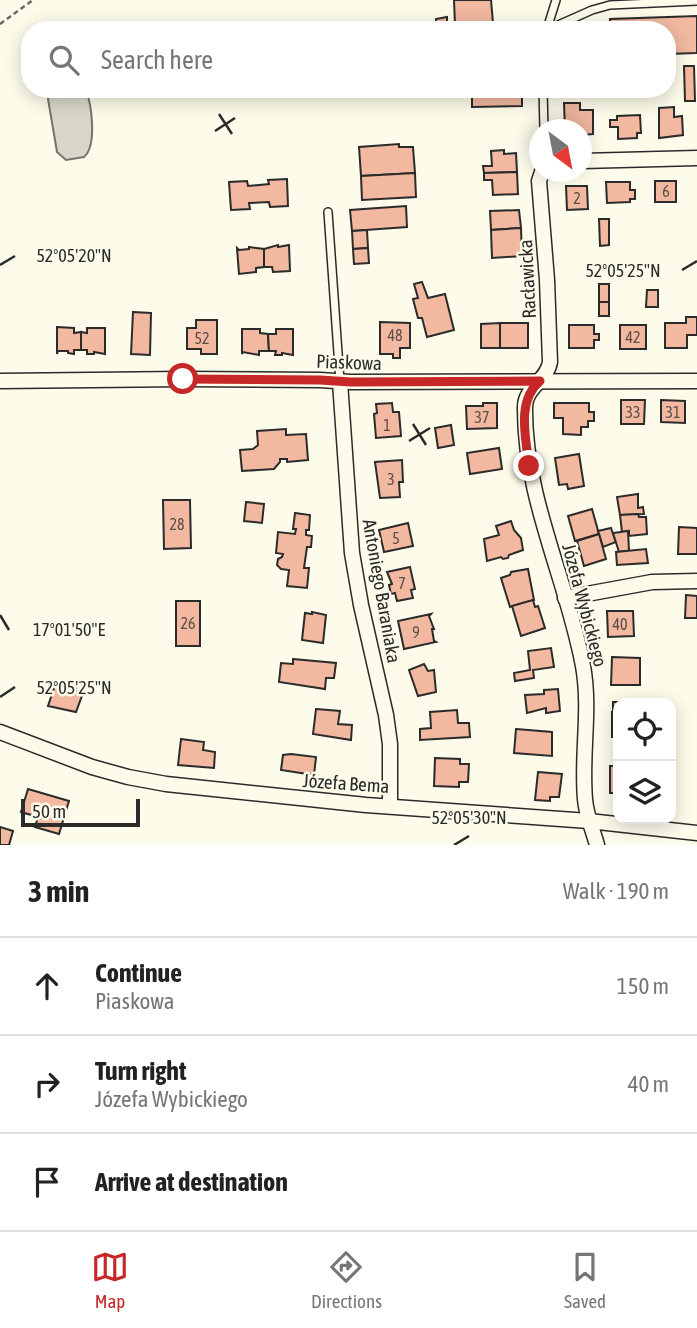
<!DOCTYPE html>
<meta charset="utf-8">
<style>
body{margin:0;font-family:"Asap Condensed",sans-serif;background:#f2f2f2;color:#222}
.controls{position:absolute;right:21px;bottom:21px;display:grid;overflow:hidden;border-radius:14px;box-shadow:0 4px 18px #0003}
.controls button{width:63px;height:63px;display:grid;place-items:center;padding:0;border:0;border-bottom:2px solid #e0e0e0;background:#fff;color:#222;font:35px sans-serif}
.compass{position:absolute;left:529px;top:119px;width:63px;height:63px;border-radius:50%;background:#fff;box-shadow:0 4px 18px #0003;rotate:148deg}
.scale{position:absolute;left:21px;bottom:18px;width:119px;box-sizing:border-box;padding-left:7px;border:4px solid #2b2b2b;border-top:0;font-size:19px;line-height:24px;white-space:nowrap;color:#2b2b2b;-webkit-text-stroke:5px #fdfbea;paint-order:stroke}
.stop{position:absolute;width:21px;height:21px;margin:-16px;border:5px solid #c62828;border-radius:50%;background:#fff}
.stop.end{background:#c62828;border-color:#fff;box-shadow:0 2px 7px #0008}
.list{margin:0;padding:0;list-style:none}
h2{display:flex;justify-content:space-between;align-items:center;height:91px;margin:0;padding:0 28px;font-size:30px}
h2 small{font-size:23px;font-weight:400;color:#767676}
.list li{display:grid;grid-template-columns:46px 1fr auto;gap:21px;align-items:center;box-sizing:border-box;height:98px;padding:0 28px;border-top:2px solid #e0e0e0}
.list b{display:block;font-size:26px;white-space:nowrap}
.list p{margin:0;font-size:23px;white-space:nowrap;color:#767676}
.list em{font-size:23px;font-style:normal;color:#767676}
.icon{flex:none;width:38px;height:38px;fill:none;stroke:currentColor;stroke-width:2;stroke-linecap:round;stroke-linejoin:round}
.map{position:relative;flex:none;width:697px;height:845px;overflow:hidden}
.search{position:absolute;background:#fff;box-shadow:0 4px 18px #0003;left:21px;right:21px;top:21px;height:77px;display:flex;align-items:center;gap:18px;box-sizing:border-box;padding:0 24px;border-radius:28px;color:#767676;font-size:26px}
.sheet{height:385px;background:#fff}
nav{display:flex;justify-content:space-around;align-items:center;box-sizing:border-box;height:98px;border-top:2px solid #e0e0e0;background:#fff;font-size:19px;color:#767676}
nav a{display:grid;justify-items:center;gap:4px}
nav .on{color:#c62828}
.map>svg:first-child{display:block}
.water{fill:#d8d7c9;stroke:#74746e;stroke-width:2}
.building{fill:#f2b8a0;stroke:#2b2b2b;stroke-width:2}
.lines{fill:none;stroke-linecap:round;stroke-linejoin:round}
.service-casing{stroke:#2b2b2b;stroke-width:10}
.minor-casing{stroke:#2b2b2b;stroke-width:17}
.path{stroke:#6a6964;stroke-width:2.5;stroke-dasharray:5 3.5;stroke-linecap:butt}
.service{stroke:#fdfbea;stroke-width:7}
.minor{stroke:#fdfbea;stroke-width:14}
.route{stroke:#c62828;stroke-width:9}
.ticks{fill:none;stroke:#2b2b2b;stroke-width:2.5}
.labels{text-anchor:middle;dominant-baseline:central;stroke-width:5;stroke-linejoin:round;paint-order:stroke}
.number-label{font-size:16px;fill:#5d4e48}
.street-label{font-size:19px;fill:#2b2b2b;stroke:#fdfbea}
.ticks-label{font-size:18px;text-anchor:middle;fill:#2b2b2b;stroke:#fdfbea;stroke-width:5;stroke-linejoin:round;paint-order:stroke}
</style>
<div class="map">
<svg width="697" height="845" viewBox="0 0 697 845">
<rect width="100%" height="100%" fill="#fdfbea"/>
<path class="water" d="M50,89l36,1c6,16 11,56 -2,67l-18,3 -9,-8 -9,-53z"/>
<g class="building">
<polygon points="454,0 491,0 493,23 455,25"/>
<polygon points="697,16 697,53 667,54 667,30 610,30 610,19"/>
<polygon points="447,17 447,30 436,30 436,19"/>
<polygon points="684,66 694,66 695,101 685,101"/>
<polygon points="472,89 522,89 522,106 472,107"/>
<polygon points="564,103 580,103 580,110 593,110 593,134 582,135 582,130 565,130"/>
<polygon points="674,107 674,117 682,116 683,135 659,138 659,108"/>
<polygon points="640,115 641,133 637,133 637,138 618,139 618,127 610,127 610,120 617,120 617,116"/>
<polygon points="399,144 399,147 413,147 415,173 361,176 359,147"/>
<polygon points="504,150 504,154 516,153 517,172 484,173 483,166 492,166 491,151"/>
<polygon points="517,172 518,194 493,195 492,180 484,180 484,173"/>
<polygon points="415,173 416,197 362,200 361,176"/>
<polygon points="287,179 288,206 270,207 269,202 249,203 250,209 231,210 229,182 247,181 248,186 269,184 268,180"/>
<rect x="655" y="181" width="21" height="21"/>
<polygon points="606,182 630,182 630,190 635,190 635,199 630,199 630,202 607,203"/>
<polygon points="566,186 587,186 588,209 567,210"/>
<polygon points="406,206 407,227 352,231 350,210"/>
<polygon points="519,210 521,228 491,230 490,211"/>
<polygon points="599,219 609,219 609,245 600,246"/>
<polygon points="521,228 522,256 492,258 491,230"/>
<polygon points="367,230 368,248 353,249 352,231"/>
<polygon points="278,245 278,247 289,245 290,271 273,272 272,267 264,267 264,249"/>
<polygon points="249,247 264,249 264,267 256,268 256,272 239,274 237,248 239,250 249,249"/>
<polygon points="368,248 369,263 354,264 353,249"/>
<polygon points="422,282 428,298 445,294 454,330 427,337 422,318 418,318 413,299 418,298 414,284"/>
<rect x="599" y="284" width="10" height="18"/>
<polygon points="647,290 658,290 658,307 646,307"/>
<rect x="599" y="302" width="10" height="14"/>
<polygon points="133,312 151,313 150,355 131,354"/>
<polygon points="686,317 697,317 697,335 687,335 687,348 665,348 665,323 686,323"/>
<polygon points="196,320 217,320 217,354 201,354 201,349 187,349 187,328 196,328"/>
<polygon points="380,322 410,323 410,348 400,348 400,358 393,358 393,354 380,354"/>
<rect x="500" y="323" width="28" height="25"/>
<polygon points="500,323 500,348 481,348 481,324"/>
<polygon points="569,325 594,325 594,334 599,334 599,340 594,340 594,348 569,348"/>
<rect x="620" y="325" width="26" height="24"/>
<polygon points="57,327 74,328 74,333 81,332 81,350 74,350 74,354 68,353 68,351 58,351 57,354"/>
<polygon points="87,328 105,328 105,354 94,352 94,354 87,354 87,350 81,350 81,332 87,333"/>
<polygon points="242,329 260,329 260,333 268,334 269,351 259,351 259,355 243,352 242,354"/>
<polygon points="276,329 293,329 293,355 282,353 282,355 275,355 276,351 269,351 268,334 276,334"/>
<polygon points="621,400 645,400 644,424 621,424"/>
<polygon points="661,400 685,401 685,423 661,422"/>
<polygon points="392,403 393,412 399,412 401,436 376,438 374,414 377,413 376,404"/>
<polygon points="483,403 497,403 497,428 467,429 466,406 483,406"/>
<polygon points="554,403 589,403 589,412 594,412 594,421 588,421 588,427 581,427 581,435 563,434 563,418 554,418"/>
<polygon points="451,425 454,445 438,448 435,428"/>
<polygon points="286,429 286,435 306,434 308,460 287,462 287,459 280,459 280,462 274,469 242,471 240,450 253,449 258,445 257,431"/>
<polygon points="499,448 502,469 470,474 467,453"/>
<polygon points="579,454 584,486 568,489 567,484 559,485 555,458"/>
<polygon points="402,460 403,482 399,482 400,497 380,498 375,462"/>
<polygon points="638,494 638,508 643,507 644,514 620,515 617,497"/>
<polygon points="163,500 190,500 191,548 164,549"/>
<polygon points="246,502 264,504 262,523 244,521"/>
<polygon points="592,509 599,534 575,541 568,516"/>
<polygon points="295,513 310,515 309,530 306,530 306,535 312,536 311,547 307,547 304,568 309,568 307,588 287,586 289,570 281,569 277,565 278,559 282,557 283,554 276,553 278,532 295,534 296,529 293,529"/>
<polygon points="638,514 639,517 646,517 647,534 629,536 629,531 622,532 620,515"/>
<polygon points="511,521 514,530 521,538 523,550 509,555 508,558 503,559 501,557 487,561 484,539 499,535 496,526"/>
<polygon points="408,523 413,546 384,552 379,530"/>
<polygon points="679,527 697,528 697,554 678,554"/>
<polygon points="611,528 616,542 603,547 598,531"/>
<polygon points="628,531 629,551 619,552 613,533"/>
<polygon points="599,534 606,559 584,566 577,541"/>
<polygon points="646,549 648,563 617,565 616,552"/>
<polygon points="410,567 415,589 411,590 413,598 397,601 395,593 391,594 389,585 392,584 387,572"/>
<polygon points="528,569 534,600 510,607 501,578 510,575 511,572"/>
<polygon points="686,595 697,596 697,618 685,618"/>
<polygon points="533,600 535,607 538,606 545,628 521,636 512,606"/>
<rect x="176" y="601" width="24" height="45"/>
<polygon points="607,611 633,611 634,636 608,637"/>
<polygon points="312,612 326,615 323,643 302,640 305,613 312,614"/>
<polygon points="431,614 429,616 434,629 432,629 434,641 436,642 404,649 398,621"/>
<polygon points="551,648 554,667 533,670 534,678 515,681 514,673 530,670 528,651"/>
<polygon points="612,657 640,658 640,685 611,685"/>
<polygon points="293,659 336,663 334,678 326,678 325,689 279,682 281,663 293,664"/>
<polygon points="424,664 428,671 434,670 436,692 418,696 409,670"/>
<polygon points="56,682 76,688 75,691 83,693 76,712 48,706"/>
<polygon points="558,689 560,711 546,713 546,708 527,713 525,695 544,694 544,690"/>
<polygon points="613,702 636,702 636,703 618,703 618,713 613,713"/>
<polygon points="316,709 340,711 338,724 352,725 351,740 313,734"/>
<polygon points="457,710 458,723 469,723 470,737 420,740 420,729 431,728 430,712"/>
<polygon points="612,712 618,713 618,742 617,737 612,737"/>
<polygon points="516,729 552,732 552,756 514,753"/>
<polygon points="181,739 204,742 203,750 215,752 214,768 178,765"/>
<polygon points="291,754 316,757 314,775 281,770 283,755"/>
<polygon points="435,758 460,759 460,764 469,764 468,782 459,782 459,787 434,786"/>
<rect x="610" y="766" width="8" height="27"/>
<polygon points="538,772 562,774 559,797 550,797 550,801 535,800"/>
<polygon points="28,789 69,801 59,834 35,827 38,817 21,812"/>
<polygon points="0,827 13,831 9,845 0,845"/>
</g>
<g class="lines">
<g class="service-casing">
<g id="service">
<polyline points="547,29 556,0"/>
<polyline points="547,30 592,10 610,5 697,1"/>
<polyline points="543,89 544,130"/>
<polyline points="328,212 340,381"/>
</g>
</g>
<g class="minor-casing">
<g id="minor">
<polyline points="582,161 697,158"/>
<path d="M542,172l-3,9 8,99 3,82c-3,19 -25,25 -25,45 -1,91 42,172 58,259 8,44 -2,88 2,133 1,16 8,31 12,46"/>
<polyline points="0,381 183,379 320,380 351,382 697,381"/>
<polyline points="340,382 352,553 361,605 386,715 390,744 390,806"/>
<polyline points="565,598 652,582 697,581"/>
<polyline points="0,732 92,767 128,777 166,784 366,805 589,821 697,833"/>
</g>
</g>
<polyline class="path" points="0,24 33,0"/>
<use href="#service" class="service"/>
<use href="#minor" class="minor"/>
</g>
<g class="lines">
<path class="route" d="M183,379l137,1 31,2 189,-1c-24,20 -14,57 -11,85"/>
</g>
<path class="ticks" d="M219,114l13,20M215,131l20,-13M0,265l15,-9M682,270l15,-9M413,424l13,21M409,441l21,-13M0,615l9,15M0,697l15,-10M454,845l15,-9"/>
<g class="labels">
<g class="number-label">
<text x="666" y="191">6</text>
<text x="577" y="198">2</text>
<text x="395" y="335">48</text>
<text x="633" y="337">42</text>
<text x="202" y="338">52</text>
<text x="633" y="412">33</text>
<text x="673" y="412">31</text>
<text x="482" y="417">37</text>
<text x="387" y="425">1</text>
<text x="391" y="479">3</text>
<text x="177" y="524">28</text>
<text x="396" y="538">5</text>
<text x="402" y="583">7</text>
<text x="188" y="623">26</text>
<text x="620" y="624">40</text>
<text x="416" y="632">9</text>
</g>
<g class="street-label">
<text transform="translate(527 279) rotate(-93)">Racławicka</text>
<text transform="translate(349 362) rotate(2)">Piaskowa</text>
<text transform="translate(382 591) rotate(80)">Antoniego Baraniaka</text>
<text transform="translate(585 605) rotate(75)">Józefa Wybickiego</text>
<text transform="translate(346 783) rotate(4)">Józefa Bema</text>
</g>
</g>
<g class="ticks-label">
<text x="74" y="262">52°05'20"N</text>
<text x="623" y="277">52°05'25"N</text>
<text x="69" y="636">17°01'50"E</text>
<text x="74" y="694">52°05'25"N</text>
<text x="469" y="824">52°05'30"N</text>
</g>
</svg>
<div class="controls">
<button><svg class="icon" aria-label="locate" viewBox="0 0 24 24"><circle cx="12" cy="12" r="6"/><path d="M12 2v4M12 18v4M2 12h4M18 12h4"/></svg></button>
<button><svg class="icon" aria-label="layers" viewBox="0 0 24 24"><path d="M12 4l9 5-9 5-9-5zM3 14l9 5 9-5"/></svg></button>
</div>
<svg class="compass" viewBox="-18 -18 36 36"><path d="M0-13l5 13h-10z" fill="#e53935"/><path d="M0 13l5-13h-10z" fill="#767676"/></svg>
<div class="scale">50 m</div>
<div class="stop" style="left:183px;top:379px"></div>
<div class="stop end" style="left:529px;top:466px"></div>
<div class="search"><svg class="icon" aria-label="search" viewBox="0 0 24 24"><circle cx="10" cy="10" r="6"/><path d="M15 15l6 6"/></svg>Search here</div>
</div>
<section class="sheet">
<h2>3 min<small>Walk · 190 m</small></h2>
<ul class="list">
<li><svg class="icon" aria-label="ahead" viewBox="0 0 24 24"><path d="M12 20V5M6 11l6-6 6 6"/></svg><div><b>Continue</b><p>Piaskowa</p></div><em>150 m</em></li>
<li><svg class="icon" aria-label="right" viewBox="0 0 24 24"><path d="M7 20v-9h11M14 6l5 5-5 5"/></svg><div><b>Turn right</b><p>Józefa Wybickiego</p></div><em>40 m</em></li>
<li><svg class="icon" aria-label="arrive" viewBox="0 0 24 24"><path d="M6 21V4h12l-3 4 3 4H6"/></svg><div><b>Arrive at destination</b></div></li>
</ul>
</section>
<nav>
<a class="on"><svg class="icon" aria-label="map" viewBox="0 0 24 24"><path d="M3 6l6-2 6 2 6-2v14l-6 2-6-2-6 2zM9 4v14M15 6v14"/></svg>Map</a>
<a><svg class="icon" aria-label="directions" viewBox="0 0 24 24"><path d="M12 3l9 9-9 9-9-9zM9 14v-3h6M13 9l2 2-2 2"/></svg>Directions</a>
<a><svg class="icon" aria-label="saved" viewBox="0 0 24 24"><path d="M7 4h10v16l-5-4-5 4z"/></svg>Saved</a>
</nav>
